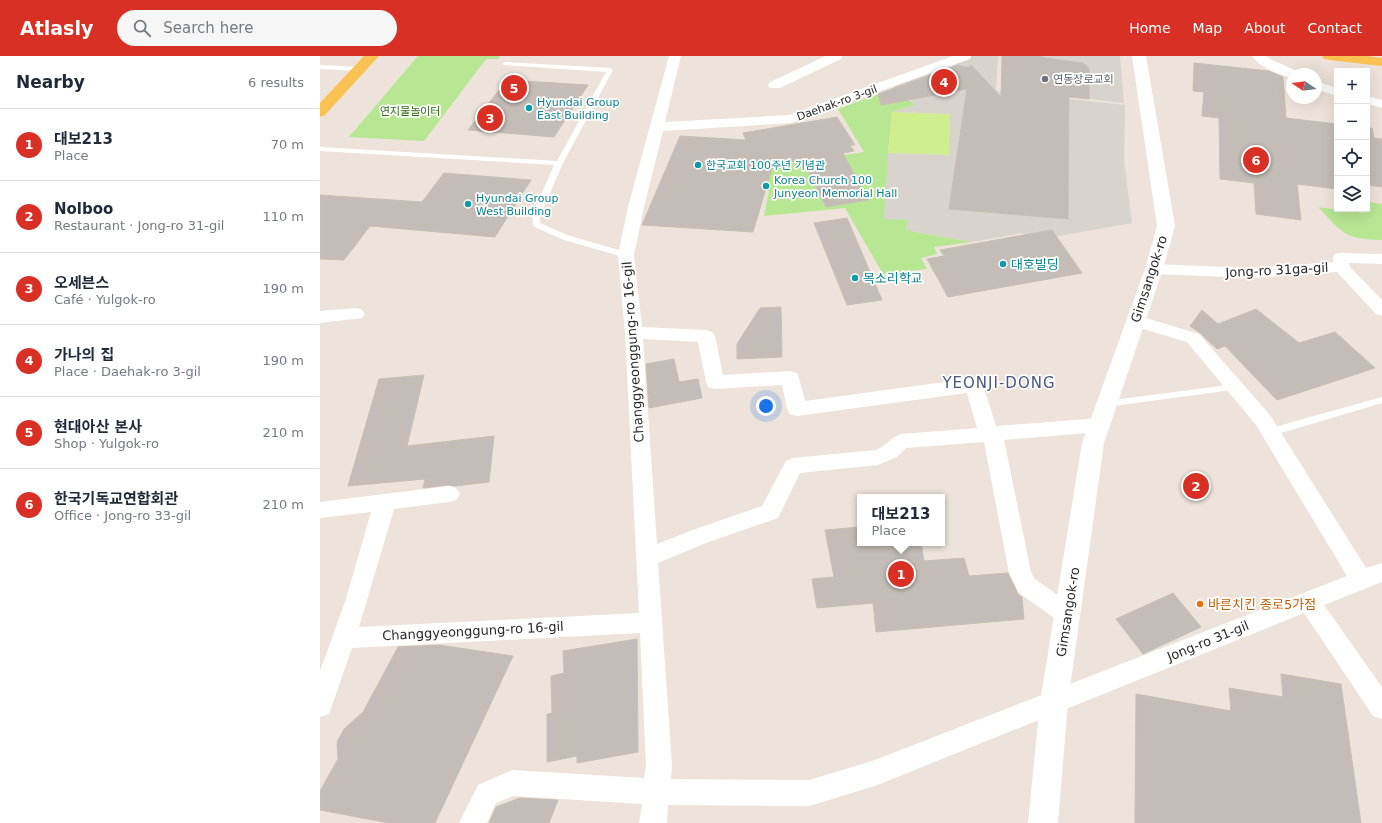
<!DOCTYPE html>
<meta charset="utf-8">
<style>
body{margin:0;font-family:"DejaVu Sans","Noto Sans KR",sans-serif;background:#f6f6f7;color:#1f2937}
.controls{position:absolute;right:12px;top:12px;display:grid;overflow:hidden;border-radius:0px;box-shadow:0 4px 16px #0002}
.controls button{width:36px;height:36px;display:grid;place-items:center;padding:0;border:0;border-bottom:1px solid #e0e1e3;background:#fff;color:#1f2937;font:20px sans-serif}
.compass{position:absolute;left:966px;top:12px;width:36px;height:36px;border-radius:50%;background:#fff;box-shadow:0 4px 16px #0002;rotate:283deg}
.you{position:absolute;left:446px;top:350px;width:14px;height:14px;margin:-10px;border:3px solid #fff;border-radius:50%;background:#1a73e8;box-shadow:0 0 0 6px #1a73e833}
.badge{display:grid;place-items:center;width:26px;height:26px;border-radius:50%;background:#d93025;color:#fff;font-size:13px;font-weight:700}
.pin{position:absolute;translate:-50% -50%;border:2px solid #fff;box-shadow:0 1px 4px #0006}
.popup{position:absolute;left:537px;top:438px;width:88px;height:52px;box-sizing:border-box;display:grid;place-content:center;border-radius:0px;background:#fff;filter:drop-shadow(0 1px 3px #0005);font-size:13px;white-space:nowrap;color:#747a83}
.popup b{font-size:15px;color:#1f2937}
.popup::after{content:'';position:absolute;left:50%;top:100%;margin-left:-8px;border:8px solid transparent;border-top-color:#fff}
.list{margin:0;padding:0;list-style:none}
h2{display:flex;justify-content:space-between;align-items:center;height:52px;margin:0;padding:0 16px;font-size:17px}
h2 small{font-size:13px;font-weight:400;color:#747a83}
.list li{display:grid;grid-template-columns:26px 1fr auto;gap:12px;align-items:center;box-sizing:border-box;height:72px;padding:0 16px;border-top:1px solid #e0e1e3}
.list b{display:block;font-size:15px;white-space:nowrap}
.list p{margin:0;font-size:13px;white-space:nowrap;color:#747a83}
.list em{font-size:13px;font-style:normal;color:#747a83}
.icon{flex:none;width:22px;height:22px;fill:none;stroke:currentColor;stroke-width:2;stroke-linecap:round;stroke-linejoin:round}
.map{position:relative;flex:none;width:1062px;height:767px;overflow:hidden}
header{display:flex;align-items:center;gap:24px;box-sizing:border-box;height:56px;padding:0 20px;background:#d93025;color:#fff}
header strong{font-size:19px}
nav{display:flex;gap:22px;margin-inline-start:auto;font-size:14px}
.search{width:280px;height:36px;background:#f6f6f7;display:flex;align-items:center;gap:10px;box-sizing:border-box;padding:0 14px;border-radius:22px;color:#747a83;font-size:15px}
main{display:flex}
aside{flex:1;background:#fff}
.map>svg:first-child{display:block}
.green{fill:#b8e793;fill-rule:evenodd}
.pitch{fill:#cfef8e}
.plaza{fill:#d8d3cd;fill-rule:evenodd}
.building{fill:#c4bdb7;stroke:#c8bfb4}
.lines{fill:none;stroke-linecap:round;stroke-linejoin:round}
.lane{fill:#fff;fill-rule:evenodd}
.street{fill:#fff;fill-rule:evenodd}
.secondary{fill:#fff;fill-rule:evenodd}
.primary{fill:#f9c253;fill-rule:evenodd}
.worship-dot{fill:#6b7280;stroke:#fff;stroke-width:1.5}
.culture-dot{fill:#0f9aa8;stroke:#fff;stroke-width:1.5}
.food-dot{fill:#e8710a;stroke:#fff;stroke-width:1.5}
.labels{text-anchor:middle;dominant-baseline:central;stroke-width:3.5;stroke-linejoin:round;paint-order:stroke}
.far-worship-label{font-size:11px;fill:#5b616d;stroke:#fff;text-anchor:start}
.far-culture-label{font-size:11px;fill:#0d838f;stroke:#fff;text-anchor:start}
.far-street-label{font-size:11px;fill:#292929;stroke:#fff}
.far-park-label{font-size:11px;fill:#2f6b15;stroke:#fff}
.culture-label{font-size:13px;fill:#0d838f;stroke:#fff;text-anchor:start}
.street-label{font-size:13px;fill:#292929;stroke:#fff}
.food-label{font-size:13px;fill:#c56008;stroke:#fff;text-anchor:start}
.quarter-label{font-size:15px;letter-spacing:1px;fill:#47567d;stroke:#fff}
</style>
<header>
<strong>Atlasly</strong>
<div class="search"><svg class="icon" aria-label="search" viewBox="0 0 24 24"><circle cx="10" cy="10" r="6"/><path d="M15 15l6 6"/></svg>Search here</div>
<nav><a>Home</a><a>Map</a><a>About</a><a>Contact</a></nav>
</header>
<main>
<aside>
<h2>Nearby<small>6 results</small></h2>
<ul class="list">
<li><span class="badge">1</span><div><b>대보213</b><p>Place</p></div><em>70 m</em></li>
<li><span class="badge">2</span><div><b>Nolboo</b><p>Restaurant · Jong-ro 31-gil</p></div><em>110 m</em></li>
<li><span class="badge">3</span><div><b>오세븐스</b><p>Café · Yulgok-ro</p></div><em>190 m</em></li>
<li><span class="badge">4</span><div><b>가나의 집</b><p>Place · Daehak-ro 3-gil</p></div><em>190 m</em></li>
<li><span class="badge">5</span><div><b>현대아산 본사</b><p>Shop · Yulgok-ro</p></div><em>210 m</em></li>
<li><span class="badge">6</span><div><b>한국기독교연합회관</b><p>Office · Jong-ro 33-gil</p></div><em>210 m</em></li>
</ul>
</aside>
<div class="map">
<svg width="1062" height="767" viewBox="0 0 1062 767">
<rect width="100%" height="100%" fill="#ede3da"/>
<g class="green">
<polygon points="98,0 180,0 178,3 166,3 104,85 29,81"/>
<path d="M573,33l23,16 -24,7 -4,41 20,67 -2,10 66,12 -38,5 3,7 -16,4 6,11 -44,5 -38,-66 -81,8 5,-25 -19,-2 8,-20 106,-17 -26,-43zM496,131l51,13 -41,7z"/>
<path d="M1047,146l15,2v36c-38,-1 -38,-6 -64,-33l46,6 1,-4h2z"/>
</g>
<polygon class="pitch" points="572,56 630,58 629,99 568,97"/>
<g class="plaza">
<path d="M647,0h31l-2,35 129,14 -1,56 8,62 -102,18 -8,-8 -50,9 -66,-12 2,-10 -24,-1 4,-66 61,2 1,-41 -58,-2 24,-7 -25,-20zM637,9l7,2h8l-59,32 -14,-13 37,-13 -2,-2z"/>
<polygon points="720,0 800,0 804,47 769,43 769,12 763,7 725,2"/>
</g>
<g class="building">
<polygon points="682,0 720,0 725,2 763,7 769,12 769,43 749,41 748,163 629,153 647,33 561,49 558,38 638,9 644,11 650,11 651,9 681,41"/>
<polygon points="874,7 949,15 963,21 966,62 1017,68 1017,133 977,128 981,164 936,158 934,127 900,123 899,62 882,60 884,36 873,35"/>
<polygon points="187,24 268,29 234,81 148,74"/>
<polygon points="517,61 535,89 530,89 534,95 523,97 548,144 506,151 483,104 453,109 433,176 322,169 360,80 426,84 423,77"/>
<polygon points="1047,72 1052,72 1054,82 1062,83 1062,131 1047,129"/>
<polygon points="124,117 211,124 175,181 50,170 24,204 0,203 0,139 102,146"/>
<polygon points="527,162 562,244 527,249 494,167"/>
<polygon points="732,174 762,217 628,241 607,203 624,200 620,194"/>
<polygon points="461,251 462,301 417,303 417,288 440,252"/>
<polygon points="936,253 979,287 1015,276 1055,312 957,344 905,290 897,293 880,277 870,270 882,254 898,268"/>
<polygon points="354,303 359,326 378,323 382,342 329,352 326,308"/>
<polygon points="104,319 87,390 174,380 169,426 135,430 129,429 103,432 105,423 28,430 59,323"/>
<polygon points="540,471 540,487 601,487 604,505 644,502 649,520 688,517 698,538 702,541 704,563 556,576 553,547 497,552 492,523 514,521 505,474"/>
<polygon points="853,537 881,571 823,598 796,563"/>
<polygon points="317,583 318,696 257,707 257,700 227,706 227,658 232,657 231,620 244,617 243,595"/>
<polygon points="119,589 193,600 115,767 69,767 0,754 0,735 18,703 17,686 24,673 43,656 78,591"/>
<polygon points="961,618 1021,628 1041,767 815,767 816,638 911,655 909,632 963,641"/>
<polygon points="200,742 238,744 229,767 169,767 176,751"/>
</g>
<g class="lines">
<g class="lane">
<polygon points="185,6 290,12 293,14 243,107 220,160 220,167 247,179 309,197 310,199 309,201 303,201 241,183 213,170 212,160 234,109 0,95 0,91 237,105 286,16 183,9 183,7"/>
<polygon points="0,9 40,11 43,13 40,15 0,13"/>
<polygon points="916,328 921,331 919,333 786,351 781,348 786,345"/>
<polygon points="1062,341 1062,347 951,380 947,379 946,376 947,373"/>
</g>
<g class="street">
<path d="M349,0h12l-16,66 124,-7 164,-59h18l-1,3 -179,64 -128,8 -19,76 -10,48 8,72 64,3 6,2 3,4 8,39 67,-4 7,2 2,5 6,23 169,-23 7,2 2,5 13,41 104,-8 7,2 3,5 -3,5 -7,2 -96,8 27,132 4,7 41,29 4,7 -4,7 -8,3 -8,-3 -41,-29 -10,-20 -25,-131 -78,6 -9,9 -19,8 -78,8 -22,45 -72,25 -48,20 14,202 -1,14 138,1 66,-20 472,-184 -91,-151 -69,-83 -57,-17 -3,-4 3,-4 6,-2 63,19 71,81 96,153 16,-5v19l-58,23 58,82v32l-9,-3 -69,-103 -429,173 -66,20 -141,-1 -1,18h-28l3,-19 -129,-8 -17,7 -9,20h-28l19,-38 34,-15 132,8 2,-13 -6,-132 -288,15 -23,66 -9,3v-46l26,-72 25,-87 -51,6v-16l129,-16 7,2 4,6 -4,6 -7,2 -55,7 -35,118 280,-14 -14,-280 -7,-78 10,-48zM323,283l55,3 8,40 2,5 7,2 67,-4 5,24 3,5 7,2 170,-23 10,35 -76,6c-10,3 -15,12 -25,16l-83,8 -7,3 -24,45 -72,25 -33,13z"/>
<polygon points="506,0 522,0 521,3 460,32 450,32 448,29 450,26"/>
<path d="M932,0h14l6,4 25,11 2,3h-7v4c-13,-3 -33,-11 -40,-22z"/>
<polygon points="996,25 1017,32 1017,40 996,33"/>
<polygon points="1047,40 1062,44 1062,52 1047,48"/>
<polygon points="1021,197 1062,198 1062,208 1029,207 1029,210 1062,244 1062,260 1056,258 1017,216 932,222 834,218 828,217 826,213 828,209 834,208 932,212 1013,206 1013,202 1015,198"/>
<polygon points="36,252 42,254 45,258 42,262 0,267 0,255"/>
</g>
<polygon class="secondary" points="812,0 826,0 855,170 843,213 784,387 748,646 738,767 708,767 720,646 762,387 825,213 837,170"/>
<g class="primary">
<polygon points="44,0 59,0 5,59 0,61 0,47"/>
<polygon points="1002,0 1047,0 1062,2 1062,10 1009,4 1004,3"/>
</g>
</g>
<circle class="worship-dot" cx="725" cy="23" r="4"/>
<g class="culture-dot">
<circle cx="209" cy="52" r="4"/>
<circle cx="378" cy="109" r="4"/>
<circle cx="446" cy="130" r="4"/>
<circle cx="148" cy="148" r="4"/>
<circle cx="683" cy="208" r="4"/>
<circle cx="535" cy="222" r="4"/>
</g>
<circle class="food-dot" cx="880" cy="548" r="4"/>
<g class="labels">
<g class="far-worship-label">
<text x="733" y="23">연동장로교회</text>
</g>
<g class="far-culture-label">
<text x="217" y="46">Hyundai Group<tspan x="217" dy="13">East Building</tspan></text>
<text x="386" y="109">한국교회 100주년 기념관</text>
<text x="454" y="124">Korea Church 100<tspan x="454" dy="13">Junyeon Memorial Hall</tspan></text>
<text x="156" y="142">Hyundai Group<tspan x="156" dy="13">West Building</tspan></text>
</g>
<g class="far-street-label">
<text transform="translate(517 47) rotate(-20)">Daehak-ro 3-gil</text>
</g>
<g class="far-park-label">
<text x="90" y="55">연지물놀이터</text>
</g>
<g class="culture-label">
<text x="691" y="208">대호빌딩</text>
<text x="543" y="222">목소리학교</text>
</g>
<g class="street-label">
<text transform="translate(957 214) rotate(-3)">Jong-ro 31ga-gil</text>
<text transform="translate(829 223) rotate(-72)">Gimsangok-ro</text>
<text transform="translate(313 296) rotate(-94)">Changgyeonggung-ro 16-gil</text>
<text transform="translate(748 556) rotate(-81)">Gimsangok-ro</text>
<text transform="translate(153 575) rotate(-3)">Changgyeonggung-ro 16-gil</text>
<text transform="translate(888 585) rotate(-22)">Jong-ro 31-gil</text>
</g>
<g class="food-label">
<text x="888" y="548">바른치킨 종로5가점</text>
</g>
<g class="quarter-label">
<text x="679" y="327">YEONJI-DONG</text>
</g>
</g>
</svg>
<div class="controls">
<button>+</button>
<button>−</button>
<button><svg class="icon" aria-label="locate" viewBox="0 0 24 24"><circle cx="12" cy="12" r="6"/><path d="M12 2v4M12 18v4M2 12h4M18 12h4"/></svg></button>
<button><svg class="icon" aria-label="layers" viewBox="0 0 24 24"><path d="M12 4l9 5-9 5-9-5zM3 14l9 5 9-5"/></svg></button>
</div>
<svg class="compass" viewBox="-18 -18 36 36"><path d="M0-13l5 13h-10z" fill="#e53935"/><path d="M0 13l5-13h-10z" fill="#747a83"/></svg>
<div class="you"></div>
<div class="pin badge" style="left:581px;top:518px">1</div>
<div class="popup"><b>대보213</b>Place</div>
<div class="pin badge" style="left:876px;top:430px">2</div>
<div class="pin badge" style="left:170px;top:62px">3</div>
<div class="pin badge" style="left:624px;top:26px">4</div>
<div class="pin badge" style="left:194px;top:32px">5</div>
<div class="pin badge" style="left:936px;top:104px">6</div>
</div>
</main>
